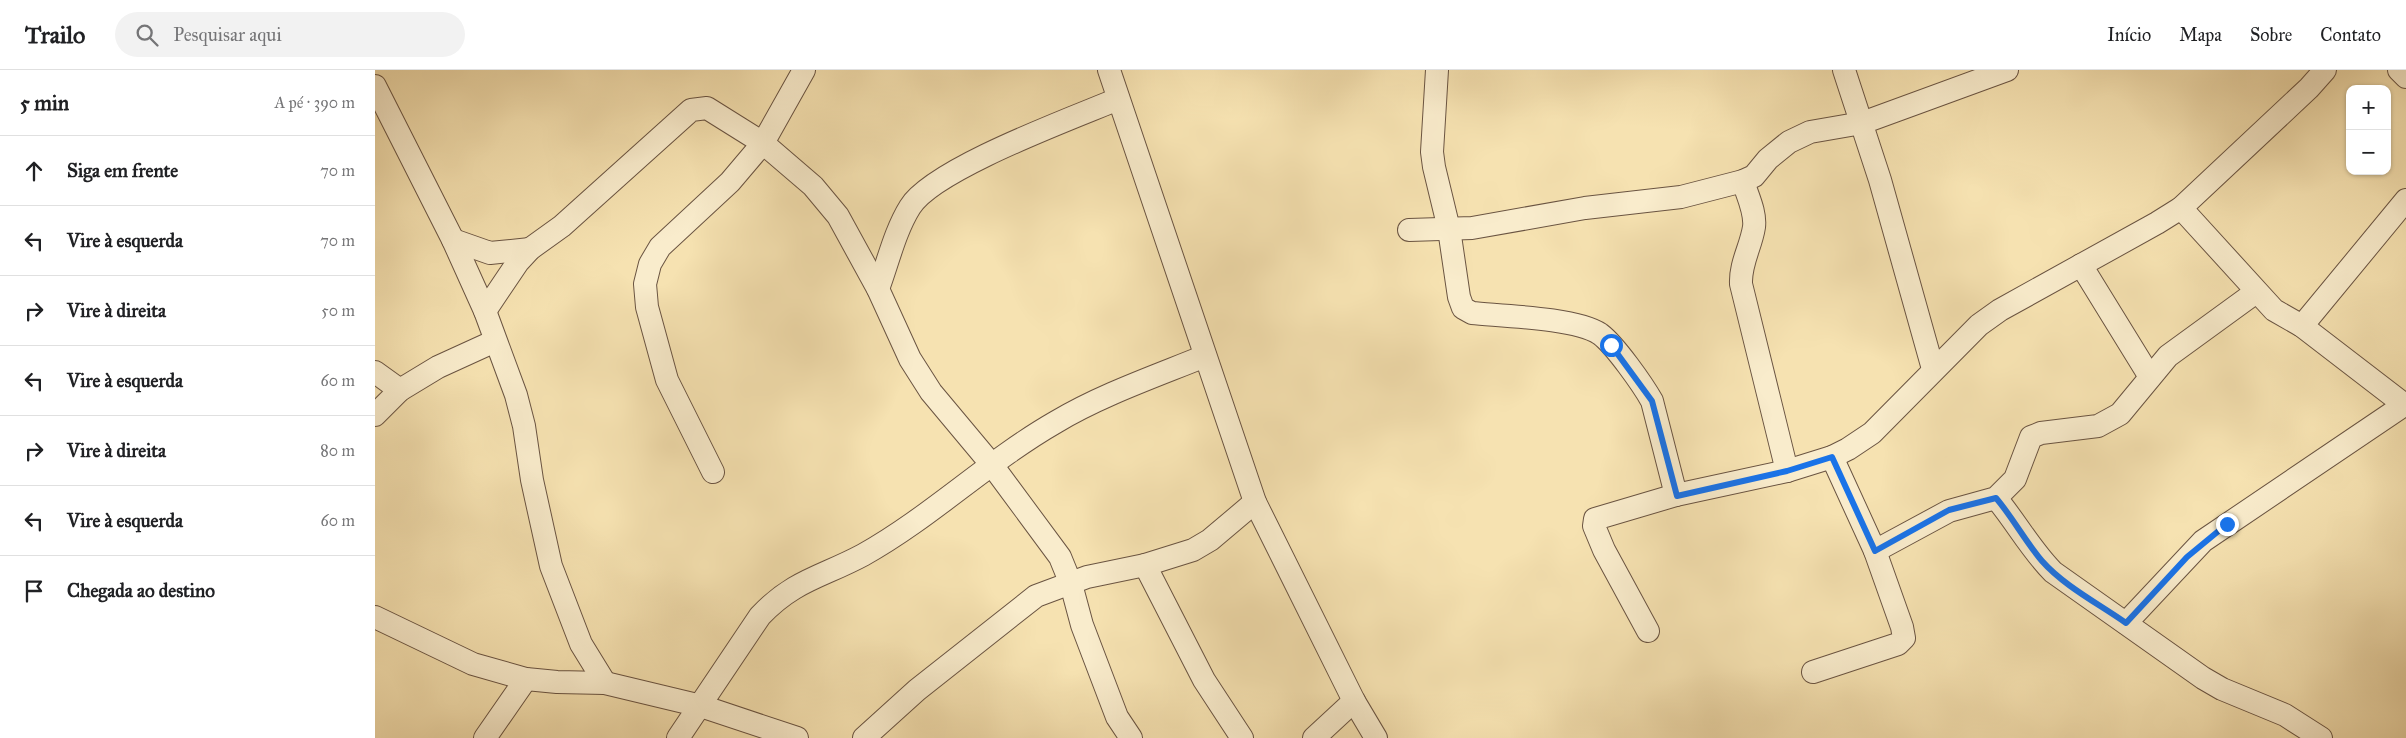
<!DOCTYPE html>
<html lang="pt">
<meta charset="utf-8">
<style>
body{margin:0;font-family:"IM FELL Great Primer",serif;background:#f2f2f2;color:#202124}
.controls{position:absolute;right:15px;top:15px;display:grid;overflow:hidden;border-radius:10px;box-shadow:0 1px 4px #0004}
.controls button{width:45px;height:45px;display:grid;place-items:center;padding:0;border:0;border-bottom:1px solid #e0e0e0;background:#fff;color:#202124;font:25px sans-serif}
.stop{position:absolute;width:15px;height:15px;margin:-11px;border:4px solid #1a73e8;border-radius:50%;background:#fff}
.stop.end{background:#1a73e8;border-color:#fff;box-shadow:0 1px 5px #0008}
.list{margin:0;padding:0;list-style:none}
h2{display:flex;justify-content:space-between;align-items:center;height:65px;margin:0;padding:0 20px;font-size:21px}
h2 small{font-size:16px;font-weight:400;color:#757577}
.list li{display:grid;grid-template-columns:32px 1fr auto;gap:15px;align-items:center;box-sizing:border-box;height:70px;padding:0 20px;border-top:1px solid #e0e0e0}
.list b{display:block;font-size:19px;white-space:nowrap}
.list em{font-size:16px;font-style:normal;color:#757577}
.icon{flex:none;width:28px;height:28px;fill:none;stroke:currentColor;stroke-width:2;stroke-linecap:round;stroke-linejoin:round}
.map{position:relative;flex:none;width:2031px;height:668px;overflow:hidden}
header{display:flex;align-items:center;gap:30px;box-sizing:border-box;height:70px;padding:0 25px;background:#fff;border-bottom:1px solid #e0e0e0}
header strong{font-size:24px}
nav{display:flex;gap:28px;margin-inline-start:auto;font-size:18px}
.search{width:350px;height:45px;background:#f2f2f2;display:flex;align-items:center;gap:12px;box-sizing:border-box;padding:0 18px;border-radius:28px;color:#757577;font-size:19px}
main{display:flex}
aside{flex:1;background:#fff}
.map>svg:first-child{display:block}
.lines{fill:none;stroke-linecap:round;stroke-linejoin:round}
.minor-casing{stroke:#6a5442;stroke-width:24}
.minor{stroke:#f9eccc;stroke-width:22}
.route{stroke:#1a73e8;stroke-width:6}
</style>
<header>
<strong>Trailo</strong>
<div class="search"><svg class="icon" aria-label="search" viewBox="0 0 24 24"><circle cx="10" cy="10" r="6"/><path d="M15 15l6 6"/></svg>Pesquisar aqui</div>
<nav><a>Início</a><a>Mapa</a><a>Sobre</a><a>Contato</a></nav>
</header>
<main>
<aside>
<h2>5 min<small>A pé · 390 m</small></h2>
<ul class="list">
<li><svg class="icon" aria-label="ahead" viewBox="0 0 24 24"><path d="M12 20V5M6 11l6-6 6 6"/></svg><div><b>Siga em frente</b></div><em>70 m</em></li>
<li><svg class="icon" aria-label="left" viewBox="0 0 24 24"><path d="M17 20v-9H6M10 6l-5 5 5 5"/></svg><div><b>Vire à esquerda</b></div><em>70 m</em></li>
<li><svg class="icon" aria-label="right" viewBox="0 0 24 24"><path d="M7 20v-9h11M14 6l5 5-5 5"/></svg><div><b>Vire à direita</b></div><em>50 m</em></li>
<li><svg class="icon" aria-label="left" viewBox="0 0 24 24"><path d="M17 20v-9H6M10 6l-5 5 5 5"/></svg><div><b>Vire à esquerda</b></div><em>60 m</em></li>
<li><svg class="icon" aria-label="right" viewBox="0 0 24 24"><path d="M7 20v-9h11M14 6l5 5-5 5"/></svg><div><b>Vire à direita</b></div><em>80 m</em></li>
<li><svg class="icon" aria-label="left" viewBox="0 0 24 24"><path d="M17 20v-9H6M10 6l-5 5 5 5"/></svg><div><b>Vire à esquerda</b></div><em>60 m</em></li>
<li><svg class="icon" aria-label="arrive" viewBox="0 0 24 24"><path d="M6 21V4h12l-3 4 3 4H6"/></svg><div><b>Chegada ao destino</b></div></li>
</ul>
</aside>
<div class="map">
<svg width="2031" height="668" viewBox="0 0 2031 668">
<rect width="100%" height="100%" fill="#f6e2b1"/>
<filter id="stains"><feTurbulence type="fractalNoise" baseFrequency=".004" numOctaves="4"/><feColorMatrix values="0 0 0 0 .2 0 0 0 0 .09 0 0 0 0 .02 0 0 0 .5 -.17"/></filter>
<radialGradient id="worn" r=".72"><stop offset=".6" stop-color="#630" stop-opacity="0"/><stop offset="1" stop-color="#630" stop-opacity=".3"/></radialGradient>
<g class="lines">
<g class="minor-casing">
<g id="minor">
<polyline points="734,0 880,432 979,631 1001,668"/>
<path d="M1062,0l-5,82 2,15 15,62 10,68 4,11 9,5c31,3 104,5 128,21 15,11 43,51 52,67l24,94"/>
<polyline points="1469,0 1505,110 1558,299"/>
<polyline points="2024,0 2031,7"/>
<polyline points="0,16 78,170 110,241 141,325 149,356 157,410 176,496 206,574 230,613"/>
<path d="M1368,111c4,14 13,31 11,46 -3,20 -14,36 -13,57l46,187"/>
<polyline points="1806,138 1899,240 1927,256 2031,336"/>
<polyline points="1034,160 1097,158 1210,138 1306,127 1368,111 1379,106 1393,89 1414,72 1435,62 1487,53 1632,0"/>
<polyline points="78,170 115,183 155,179"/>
<polyline points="1706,195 1775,307"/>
<path d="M503,219c10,-27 17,-58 32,-82 23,-38 163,-89 208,-108"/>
<polyline points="110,241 143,192 155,179 187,156 316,40 332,38 388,73 438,116 463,146 503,219 535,289 556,322 617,395 685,487 696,514 707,555 742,647 756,668"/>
<polyline points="1927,256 2031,130"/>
<polyline points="0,302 25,320"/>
<polyline points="0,345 25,320 63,297 120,271"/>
<polyline points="338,402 292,310 272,237 270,214 275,194 285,177 355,112 388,73 429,0"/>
<path d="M1621,428c20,24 35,52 57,74l150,106 19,11 63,26 36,23"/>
<polyline points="1500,481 1574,441 1621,428 1640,409 1656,367 1666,363 1723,356 1745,344 1793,286 1881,222"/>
<polyline points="770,495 829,610 867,668"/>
<polyline points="0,547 98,594 151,609 182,612 230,613 326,636 422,668"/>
<polyline points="1751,553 1828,471 2029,335"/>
<polyline points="1273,561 1229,480 1219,456 1220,449 1301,425 1412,401 1457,387 1473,379 1497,363 1604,255 1625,240 1782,153 1806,138 1934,18 1950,0"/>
<polyline points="1438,602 1523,574 1529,568 1527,557 1500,481 1457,387"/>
<polyline points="110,668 151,609"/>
<path d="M303,668l82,-122c34,-36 62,-39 103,-61 68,-38 125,-94 193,-133 45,-27 100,-46 149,-66"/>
<polyline points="489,668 542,620 661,526 712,507 770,495 818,480 835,470 880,432"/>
<polyline points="939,668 979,631"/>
</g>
</g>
<use href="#minor" class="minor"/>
</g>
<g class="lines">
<path class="route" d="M1236,275l41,56 25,95 110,-25 45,-14 43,94 74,-41 47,-12c17,20 29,43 46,63 22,25 57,43 84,62l61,-66 40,-33"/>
</g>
<rect width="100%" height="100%" filter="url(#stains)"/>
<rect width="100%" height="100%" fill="url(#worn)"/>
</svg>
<div class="controls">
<button>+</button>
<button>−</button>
</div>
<div class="stop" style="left:1236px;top:275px"></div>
<div class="stop end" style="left:1852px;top:454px"></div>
</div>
</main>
